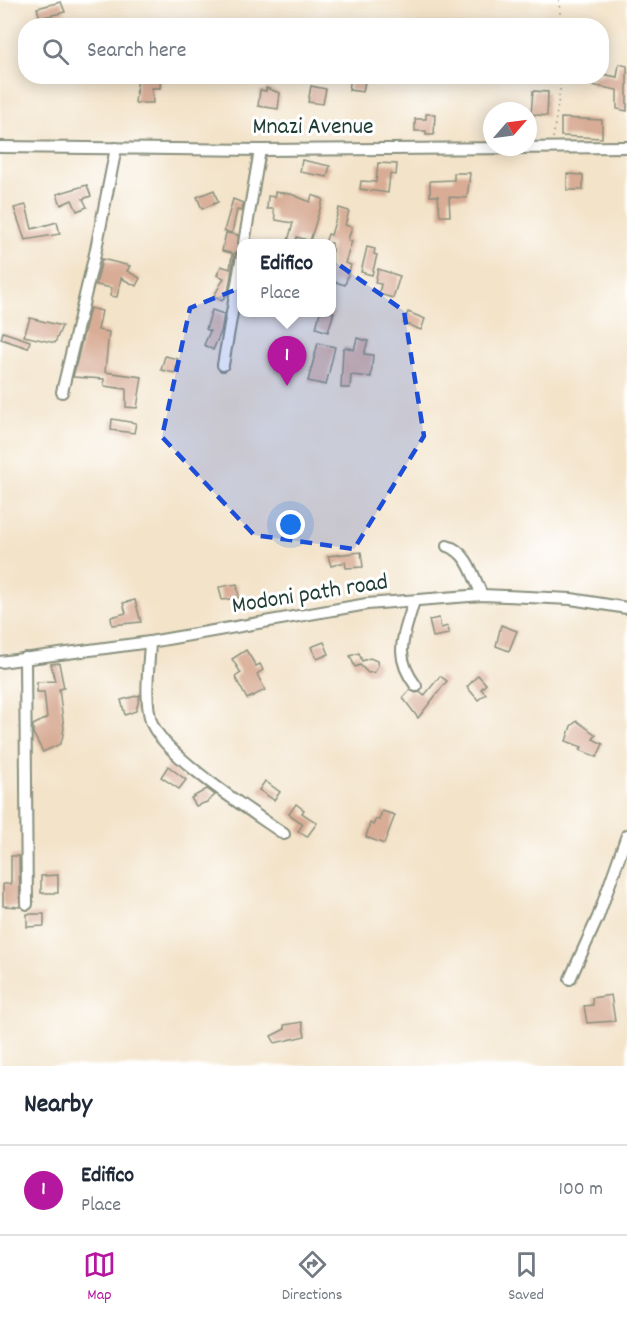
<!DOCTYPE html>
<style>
body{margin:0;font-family:Dekko,sans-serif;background:#f6f6f7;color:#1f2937}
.compass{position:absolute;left:483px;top:102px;width:54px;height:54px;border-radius:50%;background:#fff;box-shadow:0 3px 15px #0003;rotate:62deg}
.you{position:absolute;left:291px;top:525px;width:21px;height:21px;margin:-15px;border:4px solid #fff;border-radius:50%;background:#1a73e8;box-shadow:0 0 0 9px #1a73e833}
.badge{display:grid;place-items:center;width:39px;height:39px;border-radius:50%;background:#b5179e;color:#fff;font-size:20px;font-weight:700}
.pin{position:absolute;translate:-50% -50px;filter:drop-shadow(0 2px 3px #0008)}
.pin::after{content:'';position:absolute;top:32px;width:21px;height:18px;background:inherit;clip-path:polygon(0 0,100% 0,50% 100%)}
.popup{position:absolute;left:237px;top:239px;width:99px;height:78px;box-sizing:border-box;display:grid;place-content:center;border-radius:12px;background:#fff;filter:drop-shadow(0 2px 4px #0005);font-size:20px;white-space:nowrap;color:#747a83}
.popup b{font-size:22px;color:#1f2937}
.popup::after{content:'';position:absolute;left:50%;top:100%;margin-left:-12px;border:12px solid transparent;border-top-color:#fff}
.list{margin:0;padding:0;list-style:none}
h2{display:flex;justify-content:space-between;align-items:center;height:78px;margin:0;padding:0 24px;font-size:26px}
h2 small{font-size:20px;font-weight:400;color:#747a83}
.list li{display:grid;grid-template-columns:39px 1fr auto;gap:18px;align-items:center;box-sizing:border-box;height:90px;padding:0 24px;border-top:2px solid #e0e1e3}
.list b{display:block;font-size:22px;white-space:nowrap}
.list p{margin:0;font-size:20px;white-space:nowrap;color:#747a83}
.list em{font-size:20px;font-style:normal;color:#747a83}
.icon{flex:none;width:33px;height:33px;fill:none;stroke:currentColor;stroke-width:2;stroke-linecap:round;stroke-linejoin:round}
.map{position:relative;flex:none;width:627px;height:1066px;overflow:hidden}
.search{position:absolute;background:#fff;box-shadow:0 3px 15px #0003;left:18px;right:18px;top:18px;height:66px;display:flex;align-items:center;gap:15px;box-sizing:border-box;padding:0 21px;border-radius:24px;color:#747a83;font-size:22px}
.sheet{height:168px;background:#fff}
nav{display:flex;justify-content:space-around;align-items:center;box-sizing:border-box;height:84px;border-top:2px solid #e0e1e3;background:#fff;font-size:16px;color:#747a83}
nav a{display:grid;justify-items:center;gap:3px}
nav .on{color:#b5179e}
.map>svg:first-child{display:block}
.building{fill:#d8ac95}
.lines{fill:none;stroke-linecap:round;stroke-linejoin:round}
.minor-casing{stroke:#89907e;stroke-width:14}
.path{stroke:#89907e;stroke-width:1.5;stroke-dasharray:1.5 4.5;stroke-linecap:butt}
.minor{stroke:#fff;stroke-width:10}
.marked{fill:#1d4ed8;fill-opacity:0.2;stroke:#1d4ed8;stroke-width:4.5;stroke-dasharray:12 8;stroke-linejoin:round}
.labels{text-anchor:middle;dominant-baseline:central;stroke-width:6;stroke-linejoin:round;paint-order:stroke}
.street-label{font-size:24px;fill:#1f3d34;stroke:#fff}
</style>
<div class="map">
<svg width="627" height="1066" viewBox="0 0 627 1066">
<rect width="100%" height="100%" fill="#fff"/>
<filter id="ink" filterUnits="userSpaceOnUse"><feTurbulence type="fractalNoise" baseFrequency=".0167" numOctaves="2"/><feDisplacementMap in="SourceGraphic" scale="12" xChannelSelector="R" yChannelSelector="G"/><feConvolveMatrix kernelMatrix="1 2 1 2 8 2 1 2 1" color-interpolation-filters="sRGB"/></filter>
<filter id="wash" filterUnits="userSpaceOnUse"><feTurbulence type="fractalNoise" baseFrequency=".008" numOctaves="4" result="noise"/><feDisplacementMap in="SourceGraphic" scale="24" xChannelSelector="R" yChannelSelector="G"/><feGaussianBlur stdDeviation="1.35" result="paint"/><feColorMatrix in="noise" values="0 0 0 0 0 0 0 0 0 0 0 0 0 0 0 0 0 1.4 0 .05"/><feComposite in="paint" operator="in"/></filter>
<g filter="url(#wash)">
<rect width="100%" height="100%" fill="#f3e3c9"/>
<g id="blocks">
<g class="building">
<polygon points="61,2 65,12 40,18 37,8"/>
<polygon points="619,64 627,66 627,111 617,109 617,90 591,85 593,76 602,76 602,74 617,77"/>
<polygon points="138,76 161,76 160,88 152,88 153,103 135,103"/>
<polygon points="351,76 366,76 363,92 349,90"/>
<polygon points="311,86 326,89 323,104 308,102"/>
<polygon points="266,88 280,93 278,109 258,106 260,90 266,91"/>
<polygon points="533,91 548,92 547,116 531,114"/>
<polygon points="426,114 435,114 434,135 426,135 426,131 415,131 415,119 426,119"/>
<polygon points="561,118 602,120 602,138 561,136"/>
<polygon points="302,160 330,166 327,177 300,172"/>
<polygon points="378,163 397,164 396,175 390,174 388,193 360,189 361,181 376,182"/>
<polygon points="454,173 470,173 467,198 449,197 450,216 440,216 438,196 430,196 430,181 454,180"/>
<polygon points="567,174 583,175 583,190 567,190"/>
<polygon points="87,185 91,196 83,199 87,207 77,211 72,200 61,205 57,194"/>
<polygon points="214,190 218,202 202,209 197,197"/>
<polygon points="275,192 291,194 310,202 312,195 323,199 310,241 297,237 295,243 288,241 293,223 276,220 273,209 267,209 268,196 275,197"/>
<polygon points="233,199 243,203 242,211 237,210 232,233 224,231"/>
<polygon points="26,205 32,229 57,222 60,234 25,240 14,208"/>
<polygon points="339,208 349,211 345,225 352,227 348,240 352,241 345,263 351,265 345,285 332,281 332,243 325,243 328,234 331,235"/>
<polygon points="226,233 238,235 239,248 235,254 222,251"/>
<polygon points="367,247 375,249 374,254 377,255 372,275 361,272"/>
<polygon points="232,255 234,256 228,293 222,301 214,296 224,278 217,275 221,266 230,269"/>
<polygon points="102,259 130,266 127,271 140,278 136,286 121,278 117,297 110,296 112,288 96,285"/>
<polygon points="378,269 400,276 393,298 379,294 381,284 375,283"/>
<polygon points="90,308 102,311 98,330 109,332 105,372 142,377 137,408 126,407 126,389 104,386 104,379 73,377"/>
<polygon points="212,310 224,314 221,332 213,350 204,345 210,331 206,329"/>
<polygon points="320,312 334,312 328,332 316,328"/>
<polygon points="408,312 425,319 421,330 404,323"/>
<polygon points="30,318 62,326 55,343 24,336"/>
<polygon points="3,332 30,341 28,348 1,339"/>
<polygon points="357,338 368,341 364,354 373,355 371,377 351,375 350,388 341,388 343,349 346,347 354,350"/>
<polygon points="318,343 335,347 326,385 308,381"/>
<polygon points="165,356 178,359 175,373 161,370"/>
<polygon points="112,419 136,423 134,433 111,430"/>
<polygon points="361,552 363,567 346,568 345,562 331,566 328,556"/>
<polygon points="237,584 239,598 222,600 219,587"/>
<polygon points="135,600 141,622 112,625 111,617 126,613 123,603"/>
<polygon points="439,618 441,628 448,626 449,634 433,637 429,620"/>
<polygon points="501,625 517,631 509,651 496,646"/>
<polygon points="324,642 329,654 317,659 311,647"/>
<polygon points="246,650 256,666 260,664 263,670 257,674 265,690 247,699 235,677 241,673 232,659"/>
<polygon points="359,653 362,661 370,658 377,661 378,666 375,672 368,673 360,665 355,667 350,656"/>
<polygon points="59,663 64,688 59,689 64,728 62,740 60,744 43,752 33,733 33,725 47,718 44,692 37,692 37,682 55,681 51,664"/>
<polygon points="478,675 486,684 481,689 486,694 478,700 467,687"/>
<polygon points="440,676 447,681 418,718 403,698 410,690 416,693 420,692 424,696"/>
<polygon points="140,695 136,711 125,715 121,700"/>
<polygon points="577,721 596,735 593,739 603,744 597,757 580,750 582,747 566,741 571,726"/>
<polygon points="168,766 186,780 179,789 161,777"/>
<polygon points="265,781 280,792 274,800 259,790"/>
<polygon points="207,789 215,795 207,802 196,806 191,798"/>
<polygon points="296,804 304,810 302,813 317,823 307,837 298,831 303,824 289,814"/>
<polygon points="382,811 395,815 384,844 366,837 370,823 373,825 376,819 379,820"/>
<polygon points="11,856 19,856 20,907 3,906 3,884 11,884"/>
<polygon points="58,875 58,893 41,893 41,876"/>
<polygon points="27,914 44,914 44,926 27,927"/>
<polygon points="611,995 615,1021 587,1023 584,1006 593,1005 592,998"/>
<polygon points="302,1022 305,1036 275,1043 271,1036 285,1029 284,1025"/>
</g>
</g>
</g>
<g filter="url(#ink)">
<use href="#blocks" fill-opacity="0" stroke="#89907e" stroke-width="1.5"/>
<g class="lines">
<g class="minor-casing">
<g id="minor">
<polyline points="0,147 260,150 627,147"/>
<polyline points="244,243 260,150"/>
<polyline points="223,365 242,255"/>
<polyline points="62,392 95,254 116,148"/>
<path d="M447,546c21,6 26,30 35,49"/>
<path d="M414,601c-10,36 -22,53 2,85"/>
<path d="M150,642c-1,24 -6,55 1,79 10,33 103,92 133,113"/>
<polyline points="25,658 27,904"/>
<polyline points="0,662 150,642 367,604 482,595 571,599 627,608"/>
<polyline points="570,979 598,917 627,835"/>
</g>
</g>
<g class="path">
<polyline points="559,0 561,26"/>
<polyline points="553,138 562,76"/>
</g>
<use href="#minor" class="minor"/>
</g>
</g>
<path class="marked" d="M324,254l80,57 20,125 -70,113 -100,-14 -92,-98 28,-129z"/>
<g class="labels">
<g class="street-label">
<text x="313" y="128">Mnazi Avenue</text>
<text transform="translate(310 595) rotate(-9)">Modoni path road</text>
</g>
</g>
</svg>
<svg class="compass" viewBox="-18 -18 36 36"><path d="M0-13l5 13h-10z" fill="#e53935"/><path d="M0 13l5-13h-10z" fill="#747a83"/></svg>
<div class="you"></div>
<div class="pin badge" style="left:287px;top:386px">1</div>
<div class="popup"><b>Edifico</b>Place</div>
<div class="search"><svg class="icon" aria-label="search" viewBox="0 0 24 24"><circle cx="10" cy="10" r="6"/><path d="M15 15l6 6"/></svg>Search here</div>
</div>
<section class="sheet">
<h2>Nearby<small></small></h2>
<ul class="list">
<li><span class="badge">1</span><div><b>Edifico</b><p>Place</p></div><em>100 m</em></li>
</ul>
</section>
<nav>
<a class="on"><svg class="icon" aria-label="map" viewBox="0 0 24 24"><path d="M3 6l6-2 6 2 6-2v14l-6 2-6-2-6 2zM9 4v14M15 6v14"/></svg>Map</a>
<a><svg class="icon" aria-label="directions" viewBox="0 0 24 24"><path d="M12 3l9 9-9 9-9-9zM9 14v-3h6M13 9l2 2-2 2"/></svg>Directions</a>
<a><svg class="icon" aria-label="saved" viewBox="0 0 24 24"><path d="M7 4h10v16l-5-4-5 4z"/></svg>Saved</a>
</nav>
